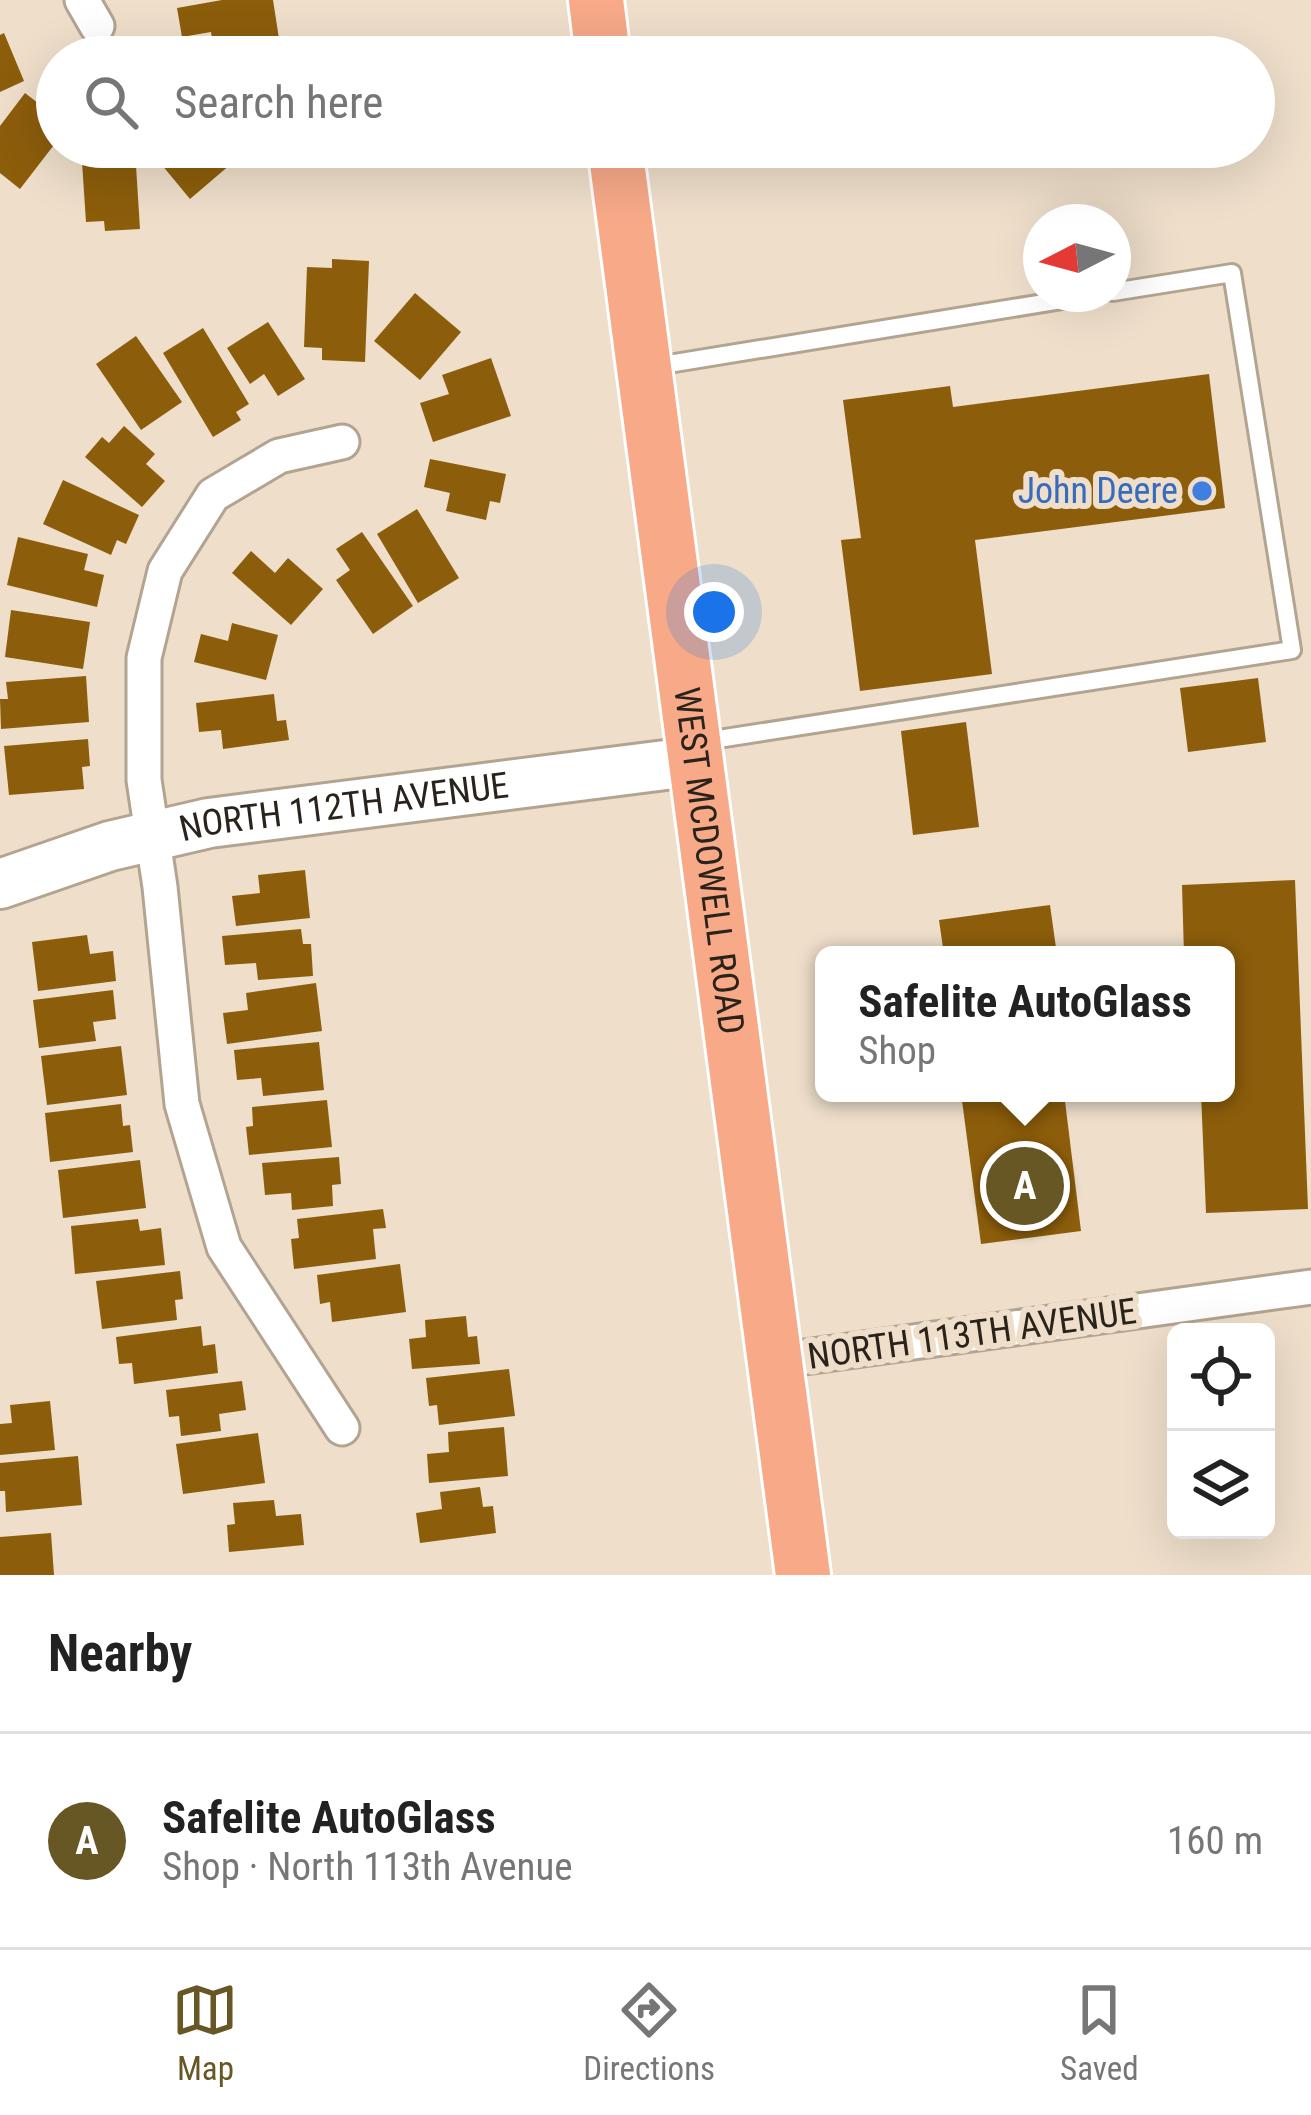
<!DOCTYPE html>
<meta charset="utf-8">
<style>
body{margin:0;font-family:"Roboto Condensed",sans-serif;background:#f2f2f2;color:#222}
.controls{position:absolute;right:36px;bottom:36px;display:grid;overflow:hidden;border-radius:18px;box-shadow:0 12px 48px #0002}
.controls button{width:108px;height:108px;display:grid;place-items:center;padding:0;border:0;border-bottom:3px solid #e0e0e0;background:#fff;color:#222;font:60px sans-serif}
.compass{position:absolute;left:1023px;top:204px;width:108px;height:108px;border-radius:50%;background:#fff;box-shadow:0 12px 48px #0002;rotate:264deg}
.you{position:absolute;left:714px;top:612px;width:42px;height:42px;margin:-30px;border:9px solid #fff;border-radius:50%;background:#1a73e8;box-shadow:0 0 0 18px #1a73e833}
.badge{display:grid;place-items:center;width:78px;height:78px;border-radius:50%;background:#675724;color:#fff;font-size:39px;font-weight:700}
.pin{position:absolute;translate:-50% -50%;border:6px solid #fff;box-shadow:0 3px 12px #0006}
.popup{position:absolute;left:815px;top:946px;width:420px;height:156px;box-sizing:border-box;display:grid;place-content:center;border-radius:18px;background:#fff;filter:drop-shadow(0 3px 9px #0005);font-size:39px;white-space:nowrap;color:#767676}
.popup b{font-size:45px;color:#222}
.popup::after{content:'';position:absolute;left:50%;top:100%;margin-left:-24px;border:24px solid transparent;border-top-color:#fff}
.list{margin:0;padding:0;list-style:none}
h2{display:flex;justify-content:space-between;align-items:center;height:156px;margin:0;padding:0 48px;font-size:51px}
h2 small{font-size:39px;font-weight:400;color:#767676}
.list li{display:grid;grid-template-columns:78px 1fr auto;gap:36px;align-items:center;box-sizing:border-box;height:216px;padding:0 48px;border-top:3px solid #e0e0e0}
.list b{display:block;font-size:45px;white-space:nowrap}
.list p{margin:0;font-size:39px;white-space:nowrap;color:#767676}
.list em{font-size:39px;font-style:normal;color:#767676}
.icon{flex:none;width:66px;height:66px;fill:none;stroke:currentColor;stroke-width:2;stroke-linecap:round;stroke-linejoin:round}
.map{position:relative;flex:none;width:1311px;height:1575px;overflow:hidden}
.search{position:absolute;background:#fff;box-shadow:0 12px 48px #0002;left:36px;right:36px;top:36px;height:132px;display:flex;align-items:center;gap:30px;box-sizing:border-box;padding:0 42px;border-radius:66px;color:#767676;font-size:45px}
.sheet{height:372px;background:#fff}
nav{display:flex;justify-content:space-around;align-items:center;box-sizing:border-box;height:168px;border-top:3px solid #e0e0e0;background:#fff;font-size:33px;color:#767676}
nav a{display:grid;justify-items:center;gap:6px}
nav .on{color:#675724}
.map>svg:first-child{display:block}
.building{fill:#8c5d0b}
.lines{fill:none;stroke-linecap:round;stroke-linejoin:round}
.lane-casing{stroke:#b3a491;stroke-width:22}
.street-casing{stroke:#b3a491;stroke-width:39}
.secondary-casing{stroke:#b3a491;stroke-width:54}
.primary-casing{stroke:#fff;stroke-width:60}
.lane{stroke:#fff;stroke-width:16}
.street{stroke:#fff;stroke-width:33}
.secondary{stroke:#fff;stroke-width:48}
.primary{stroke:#f7a988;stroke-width:54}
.shop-dot{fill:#3f7fe0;stroke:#eedeca;stroke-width:4.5}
.labels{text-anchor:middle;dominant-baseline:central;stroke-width:12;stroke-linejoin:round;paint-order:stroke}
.shop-label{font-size:36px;fill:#366cbe;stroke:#eedeca;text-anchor:end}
.street-label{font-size:36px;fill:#29231c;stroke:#eedeca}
</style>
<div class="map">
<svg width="1311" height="1575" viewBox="0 0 1311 1575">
<rect width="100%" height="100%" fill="#eedeca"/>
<g class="building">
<polygon points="222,0 273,0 280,45 215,56 211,32 182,37 177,8"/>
<polygon points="4,33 24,81 0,92 0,35"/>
<polygon points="25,93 51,113 44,123 57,133 57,141 20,189 0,173 0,126"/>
<polygon points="81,147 112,147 112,151 135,150 140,229 105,231 104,221 86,222"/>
<polygon points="147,147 217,147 231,164 190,199"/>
<polygon points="332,259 369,261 365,362 322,360 322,348 304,347 307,267 332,268"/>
<polygon points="415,293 461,332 420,380 374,341"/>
<polygon points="268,322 305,379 278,396 264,374 250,384 227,348"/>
<polygon points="203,328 249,404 236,412 241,420 213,437 163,353"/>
<polygon points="136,336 182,402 141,430 96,364"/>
<polygon points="491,358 511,416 433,442 420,403 449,394 442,375"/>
<polygon points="1209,374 1225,508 975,540 992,674 860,691 841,540 861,538 843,400 950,386 953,407"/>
<polygon points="124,426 155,454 146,464 165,481 142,507 85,457 102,437 109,443"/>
<polygon points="430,459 506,474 500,503 490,501 486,520 446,511 450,493 424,487"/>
<polygon points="63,480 139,515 126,544 117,540 111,555 43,524"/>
<polygon points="417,509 459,578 418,603 377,534"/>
<polygon points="362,532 413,606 373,634 336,580 350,570 336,549"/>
<polygon points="18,537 88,554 84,570 104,575 97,607 7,585"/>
<polygon points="251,551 275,573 288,558 323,589 291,625 232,573"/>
<polygon points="11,610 90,622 83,669 5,657"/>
<polygon points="232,623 278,635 266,680 194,662 201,634 228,641"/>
<polygon points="86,676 89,722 1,729 0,699 8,699 6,682"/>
<polygon points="1258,678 1266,742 1188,752 1180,688"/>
<polygon points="274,694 277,721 286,720 289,740 223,749 221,730 199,732 196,703"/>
<polygon points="966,722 979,827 913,835 901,731"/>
<polygon points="88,739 90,766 82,767 84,789 9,795 4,746"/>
<polygon points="305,870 310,918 236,926 232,896 260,893 258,875"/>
<polygon points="1295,880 1308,1209 1206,1213 1201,1093 1226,1093 1226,955 1184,955 1182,885"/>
<polygon points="1050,905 1057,955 944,955 939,920"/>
<polygon points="301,929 303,944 311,944 313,976 258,980 256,963 225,965 222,936"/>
<polygon points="87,935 90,954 113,951 116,981 38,991 32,942"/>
<polygon points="316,983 322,1031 227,1044 223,1013 248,1010 246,993"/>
<polygon points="113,990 116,1019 93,1022 96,1041 39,1048 33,1000"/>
<polygon points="319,1042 324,1090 263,1096 261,1078 237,1080 234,1050"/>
<polygon points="121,1046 127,1095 47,1105 41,1056"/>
<polygon points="961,1093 1064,1093 1081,1231 981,1244"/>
<polygon points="327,1100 332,1147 249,1155 246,1127 253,1126 252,1107"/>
<polygon points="121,1104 123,1126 130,1125 133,1152 50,1162 45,1113"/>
<polygon points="339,1157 341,1184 332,1185 333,1206 292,1210 291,1193 265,1195 262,1163"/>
<polygon points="140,1160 146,1208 63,1218 58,1170"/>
<polygon points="383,1209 386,1228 373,1229 376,1259 294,1269 291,1239 299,1238 297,1219"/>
<polygon points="138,1219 140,1231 161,1228 165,1265 75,1274 71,1226"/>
<polygon points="400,1264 406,1312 332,1322 330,1302 320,1304 317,1275"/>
<polygon points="180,1271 183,1299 175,1300 177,1320 102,1329 96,1281"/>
<polygon points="466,1316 468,1337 477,1336 480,1364 412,1369 409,1339 426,1337 425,1320"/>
<polygon points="201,1326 203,1346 215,1344 218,1373 134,1384 132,1363 119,1364 116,1337"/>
<polygon points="509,1369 515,1416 439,1425 437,1405 429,1406 426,1378"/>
<polygon points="242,1381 246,1410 219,1414 221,1431 181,1436 179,1416 169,1417 166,1390"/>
<polygon points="50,1401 55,1450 0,1455 0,1424 12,1423 10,1405"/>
<polygon points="504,1427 508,1476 429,1483 427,1454 449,1452 448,1432"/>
<polygon points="258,1433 265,1483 183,1494 176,1444"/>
<polygon points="78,1456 82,1505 6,1512 5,1491 0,1491 0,1463"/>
<polygon points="480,1487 483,1507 493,1506 496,1533 420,1543 416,1513 442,1509 440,1492"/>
<polygon points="274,1500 276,1516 301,1514 304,1545 229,1552 227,1525 235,1524 233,1503"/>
<polygon points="51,1533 54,1575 0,1575 0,1537"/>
</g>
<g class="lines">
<g class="lane-casing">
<g id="lane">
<polyline points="650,367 1099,294"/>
<polyline points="699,742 1292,650 1232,273 1113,292"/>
</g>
</g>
<g class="street-casing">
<g id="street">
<polyline points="82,0 97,26"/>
<polyline points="342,442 279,456 213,495 165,571 144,658 144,780 160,887 182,1104 224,1247 342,1428"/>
<polyline points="776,1361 1311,1287"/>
</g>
</g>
<g class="secondary-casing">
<g id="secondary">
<path id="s1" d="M0,884l110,-38 99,-23 488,-62"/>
</g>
</g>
<g class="primary-casing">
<g id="primary">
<polyline points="596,0 603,57"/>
<path id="s2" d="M615,147l188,1428"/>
</g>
</g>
<use href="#lane" class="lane"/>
<use href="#street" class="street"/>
<use href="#secondary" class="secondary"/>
<use href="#primary" class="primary"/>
</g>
<circle class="shop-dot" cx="1202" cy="491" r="12"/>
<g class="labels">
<g class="shop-label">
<text x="1178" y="491">John Deere</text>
</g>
<g class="street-label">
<text stroke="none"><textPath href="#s1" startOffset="354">NORTH 112TH AVENUE</textPath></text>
<text stroke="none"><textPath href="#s2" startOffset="720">WEST MCDOWELL ROAD</textPath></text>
<text transform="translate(972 1334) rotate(-8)">NORTH 113TH AVENUE</text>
</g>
</g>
</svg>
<div class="controls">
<button><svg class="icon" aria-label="locate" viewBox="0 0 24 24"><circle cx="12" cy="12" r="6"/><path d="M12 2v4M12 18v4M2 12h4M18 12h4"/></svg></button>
<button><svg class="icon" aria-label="layers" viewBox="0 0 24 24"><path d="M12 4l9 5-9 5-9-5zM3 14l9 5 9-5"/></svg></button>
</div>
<svg class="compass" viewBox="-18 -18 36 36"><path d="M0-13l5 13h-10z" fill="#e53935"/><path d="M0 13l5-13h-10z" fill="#767676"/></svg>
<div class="you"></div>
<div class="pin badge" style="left:1025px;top:1186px">A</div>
<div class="popup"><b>Safelite AutoGlass</b>Shop</div>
<div class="search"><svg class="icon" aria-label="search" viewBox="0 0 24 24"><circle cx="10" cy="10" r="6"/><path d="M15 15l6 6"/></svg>Search here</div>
</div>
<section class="sheet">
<h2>Nearby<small></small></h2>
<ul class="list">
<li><span class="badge">A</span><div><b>Safelite AutoGlass</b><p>Shop · North 113th Avenue</p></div><em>160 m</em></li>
</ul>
</section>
<nav>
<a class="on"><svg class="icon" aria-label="map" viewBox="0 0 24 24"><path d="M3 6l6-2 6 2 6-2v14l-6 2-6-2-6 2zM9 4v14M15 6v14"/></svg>Map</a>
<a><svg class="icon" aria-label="directions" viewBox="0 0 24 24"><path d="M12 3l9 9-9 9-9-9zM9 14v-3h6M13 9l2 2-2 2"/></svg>Directions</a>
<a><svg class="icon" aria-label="saved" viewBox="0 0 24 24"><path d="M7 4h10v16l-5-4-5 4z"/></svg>Saved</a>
</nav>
